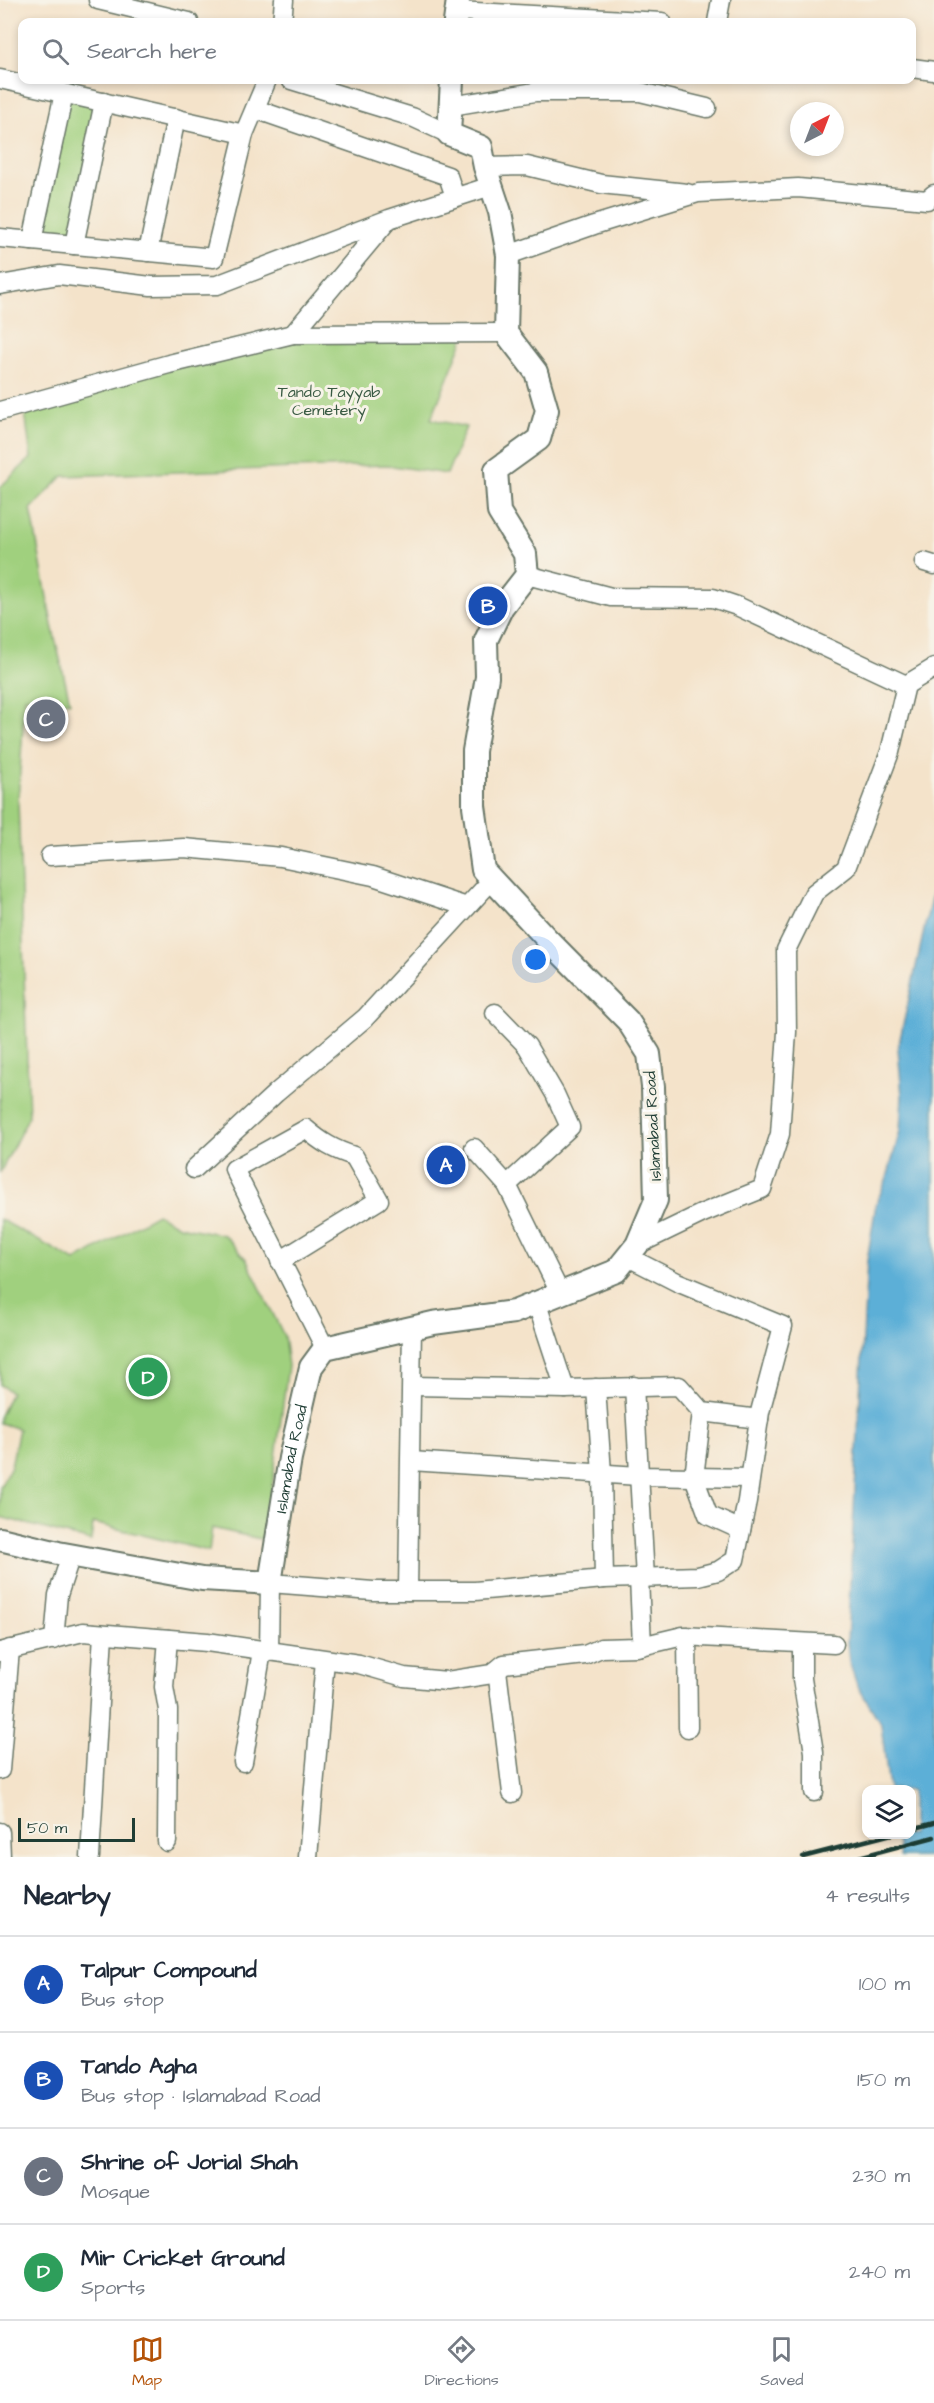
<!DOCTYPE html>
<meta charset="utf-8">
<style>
body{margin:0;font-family:"Architects Daughter",sans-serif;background:#f2f2f3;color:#1f2937}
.controls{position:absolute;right:18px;bottom:18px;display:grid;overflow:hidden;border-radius:12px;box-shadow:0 3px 9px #0003}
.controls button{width:54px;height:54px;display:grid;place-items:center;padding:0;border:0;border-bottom:2px solid #e0e1e3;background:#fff;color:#1f2937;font:30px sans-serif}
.compass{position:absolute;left:790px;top:102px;width:54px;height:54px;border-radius:50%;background:#fff;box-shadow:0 3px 9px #0003;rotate:42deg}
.scale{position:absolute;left:18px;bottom:15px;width:117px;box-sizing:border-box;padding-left:6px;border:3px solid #1f3d34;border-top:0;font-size:16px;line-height:21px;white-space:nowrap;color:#1f3d34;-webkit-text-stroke:4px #f7f3e8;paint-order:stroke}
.you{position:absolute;left:536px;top:960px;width:21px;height:21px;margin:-15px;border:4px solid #fff;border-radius:50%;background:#1a73e8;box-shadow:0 0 0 9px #1a73e833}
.badge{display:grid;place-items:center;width:39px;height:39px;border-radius:50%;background:#b45309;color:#fff;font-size:20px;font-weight:700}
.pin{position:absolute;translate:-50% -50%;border:3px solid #fff;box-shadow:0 2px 6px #0006}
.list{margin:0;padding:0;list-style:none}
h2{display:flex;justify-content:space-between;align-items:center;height:78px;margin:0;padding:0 24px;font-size:26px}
h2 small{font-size:20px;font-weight:400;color:#747a83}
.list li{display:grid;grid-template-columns:39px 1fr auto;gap:18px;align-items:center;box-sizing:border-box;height:96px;padding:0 24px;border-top:2px solid #e0e1e3}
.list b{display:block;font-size:22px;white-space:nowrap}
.list p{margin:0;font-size:20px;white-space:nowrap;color:#747a83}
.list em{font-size:20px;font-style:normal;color:#747a83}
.icon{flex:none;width:33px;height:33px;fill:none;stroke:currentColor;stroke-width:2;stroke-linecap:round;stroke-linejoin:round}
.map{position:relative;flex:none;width:934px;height:1857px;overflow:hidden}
.search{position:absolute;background:#fff;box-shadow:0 3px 9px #0003;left:18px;right:18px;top:18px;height:66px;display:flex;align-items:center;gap:15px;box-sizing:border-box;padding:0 21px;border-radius:12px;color:#747a83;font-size:22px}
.sheet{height:462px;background:#fff}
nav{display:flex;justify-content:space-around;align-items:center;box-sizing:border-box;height:84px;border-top:2px solid #e0e1e3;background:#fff;font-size:16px;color:#747a83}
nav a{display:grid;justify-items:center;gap:3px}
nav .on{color:#b45309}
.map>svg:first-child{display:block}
.green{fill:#a0d07e;stroke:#608659;stroke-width:1.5}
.water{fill:#5bafd7;stroke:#3d7686;stroke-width:1.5}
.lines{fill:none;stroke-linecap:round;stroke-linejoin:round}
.minor-casing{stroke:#6a7768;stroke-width:21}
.tertiary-casing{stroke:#6a7768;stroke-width:26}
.minor{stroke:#fff;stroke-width:18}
.tertiary{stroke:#fff;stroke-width:22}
.rail{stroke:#1f3d34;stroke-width:4.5}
.labels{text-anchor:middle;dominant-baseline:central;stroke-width:6;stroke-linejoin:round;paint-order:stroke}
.park-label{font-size:16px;fill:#395a43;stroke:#f7f3e8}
.street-label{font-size:16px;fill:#1f3d34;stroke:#f7f3e8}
</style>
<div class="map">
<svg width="934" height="1857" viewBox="0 0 934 1857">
<rect width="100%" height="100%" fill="#f7f3e8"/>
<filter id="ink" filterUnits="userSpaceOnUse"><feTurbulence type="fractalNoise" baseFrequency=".0167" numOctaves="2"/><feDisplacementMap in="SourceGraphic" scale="12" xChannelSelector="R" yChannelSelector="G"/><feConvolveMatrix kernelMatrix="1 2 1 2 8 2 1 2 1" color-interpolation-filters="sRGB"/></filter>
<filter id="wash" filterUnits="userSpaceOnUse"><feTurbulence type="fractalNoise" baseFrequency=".008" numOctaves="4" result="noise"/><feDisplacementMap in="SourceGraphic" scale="24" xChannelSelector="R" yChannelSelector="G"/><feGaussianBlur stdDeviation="1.35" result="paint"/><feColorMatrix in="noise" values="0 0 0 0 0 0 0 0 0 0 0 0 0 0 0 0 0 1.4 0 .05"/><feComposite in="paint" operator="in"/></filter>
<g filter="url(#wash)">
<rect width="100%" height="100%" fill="#f4e3ca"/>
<g class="green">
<polygon points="64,93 104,102 74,245 32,241"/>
<polygon points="466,333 431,419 466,427 447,474 386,465 63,476 31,509 52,625 70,702 25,697 18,801 29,1116 0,1173 0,487 31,458 24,404 293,334"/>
<polygon points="157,1214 179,1226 224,1235 246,1259 284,1336 288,1366 265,1540 212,1528 209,1551 93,1523 91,1541 0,1517 0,1487 11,1466 19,1429 0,1423 0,1416 11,1392 0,1385 0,1219 75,1261"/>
</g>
<polygon class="water" points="934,885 934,1857 900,1857 896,1835 912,1834 912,1790 889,1789 881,1724 857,1685 849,1661 847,1642 867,1261 876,1204 887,1178 900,1131 902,1096 898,1048"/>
</g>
<g filter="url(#ink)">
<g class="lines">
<g class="minor-casing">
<g id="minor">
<polyline points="98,0 189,22"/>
<polyline points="457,11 662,22"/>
<polyline points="282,22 284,0"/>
<polyline points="717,22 721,0"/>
<polyline points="912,68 934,71"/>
<polyline points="0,79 244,134 267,80"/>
<polyline points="291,80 412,117 449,134"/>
<polyline points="451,106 535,92 640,92 707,108"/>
<polyline points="255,109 448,176 455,197"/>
<polyline points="485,167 527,166 601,184 687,193"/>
<polyline points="0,238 214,258 244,134"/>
<polyline points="32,241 64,93"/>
<polyline points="74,245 104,102"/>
<polyline points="148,252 176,118"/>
<polyline points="508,255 594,225 698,193 798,188 927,200 934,194"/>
<polyline points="0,285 59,275 151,286 217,285 389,219 491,186"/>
<polyline points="293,334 506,333"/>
<polyline points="0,411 169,364 293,334 388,220"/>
<polyline points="924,562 934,565"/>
<polyline points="527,575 611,597 713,598 737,606 906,685 934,668"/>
<polyline points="50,856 184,848 281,857 373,876 467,907"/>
<polyline points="495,1013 527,1046 555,1094 570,1127 507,1185"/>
<polyline points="474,1148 507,1185 561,1295"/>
<polyline points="194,1169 276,1093 365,1018 491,881"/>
<polyline points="637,1245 703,1213 762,1189 780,1134 787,1032 786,950 814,893 846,868 890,752 906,685"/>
<path d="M280,1261l99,-61 -25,-44c-20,-6 -33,-14 -48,-27l-72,40 91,179"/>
<polyline points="537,1304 565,1389"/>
<polyline points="412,1386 565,1389 679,1386 702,1412 759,1419"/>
<polyline points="634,1386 645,1578"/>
<polyline points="596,1388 602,1473 604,1579"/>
<polyline points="702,1412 694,1477 708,1515 741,1530"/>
<polyline points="411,1461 639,1476 750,1478"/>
<polyline points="639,1578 642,1646"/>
<polyline points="408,1591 412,1327"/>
<polyline points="687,1636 688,1728"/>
<polyline points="54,1640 58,1595 71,1555"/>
<polyline points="802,1643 802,1679 814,1752 814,1792"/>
<polyline points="0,1652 83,1632 207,1642 359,1664 404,1677 447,1681 492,1674 504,1664 585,1655 601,1648 637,1647 683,1636 834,1644"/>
<polyline points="269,1652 270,1583 373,1591 475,1591 604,1579 698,1576 718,1571 735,1560 747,1501 760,1412 783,1326 677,1282 628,1257"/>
<polyline points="497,1670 512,1793"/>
<polyline points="243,1762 262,1651"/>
<polyline points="0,1770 10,1649"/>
<polyline points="0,1832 1,1857"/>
<polyline points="167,1842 168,1710 164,1687 168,1639"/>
<polyline points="90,1857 103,1634"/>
<polyline points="308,1857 325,1660"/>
</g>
</g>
<g class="tertiary-casing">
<g id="tertiary">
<polyline points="455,22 458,0"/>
<path id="s1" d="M0,1539l58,14 144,26 68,4 20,-125 21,-91 14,-19 108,-25 81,-11 102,-41 21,-26 19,-45 -3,-113 -4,-33 -21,-33 -79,-80 -66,-71 -9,-64v-55l13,-74 -1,-37 16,-33 25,-32 -2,-21 -26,-42 -3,-42 43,-31 8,-29 -11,-38 -30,-39 2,-78 -8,-43 -15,-45 -4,-20 -32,-13 3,-54"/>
</g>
</g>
<use href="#minor" class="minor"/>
<use href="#tertiary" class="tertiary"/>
<g class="rail">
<polyline points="912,1829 934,1823"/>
<polyline points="803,1857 892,1834"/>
<polyline points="859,1857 934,1837"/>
</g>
</g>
</g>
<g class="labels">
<g class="park-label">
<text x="329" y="392">Tando Tayyab<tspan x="329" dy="18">Cemetery</tspan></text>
</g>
<g class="street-label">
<text transform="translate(653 1126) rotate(-93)">Islamabad Road</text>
<text stroke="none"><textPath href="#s1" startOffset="400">Islamabad Road</textPath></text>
</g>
</g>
</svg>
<div class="controls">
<button><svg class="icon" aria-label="layers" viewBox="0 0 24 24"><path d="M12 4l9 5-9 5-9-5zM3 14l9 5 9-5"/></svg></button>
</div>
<svg class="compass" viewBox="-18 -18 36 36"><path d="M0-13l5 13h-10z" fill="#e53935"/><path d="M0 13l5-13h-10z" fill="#747a83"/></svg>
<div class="scale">50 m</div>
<div class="you"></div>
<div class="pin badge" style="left:446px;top:1165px;background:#1a4fb4">A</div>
<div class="pin badge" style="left:488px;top:606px;background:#1a4fb4">B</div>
<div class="pin badge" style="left:46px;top:719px;background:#6b7280">C</div>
<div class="pin badge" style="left:148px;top:1377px;background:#2e9e5b">D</div>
<div class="search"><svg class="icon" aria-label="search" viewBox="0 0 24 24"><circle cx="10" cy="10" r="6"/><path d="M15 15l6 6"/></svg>Search here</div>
</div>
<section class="sheet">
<h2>Nearby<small>4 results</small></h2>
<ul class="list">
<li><span class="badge" style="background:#1a4fb4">A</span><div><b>Talpur Compound</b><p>Bus stop</p></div><em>100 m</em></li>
<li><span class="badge" style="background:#1a4fb4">B</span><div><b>Tando Agha</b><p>Bus stop · Islamabad Road</p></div><em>150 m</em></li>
<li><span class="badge" style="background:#6b7280">C</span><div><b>Shrine of Jorial Shah</b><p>Mosque</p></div><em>230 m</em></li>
<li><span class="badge" style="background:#2e9e5b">D</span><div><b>Mir Cricket Ground</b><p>Sports</p></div><em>240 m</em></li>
</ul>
</section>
<nav>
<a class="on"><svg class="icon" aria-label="map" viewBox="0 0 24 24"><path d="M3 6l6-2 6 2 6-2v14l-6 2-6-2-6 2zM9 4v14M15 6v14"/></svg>Map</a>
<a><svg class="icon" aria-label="directions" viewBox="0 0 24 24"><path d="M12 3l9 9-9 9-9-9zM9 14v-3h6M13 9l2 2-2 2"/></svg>Directions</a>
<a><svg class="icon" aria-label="saved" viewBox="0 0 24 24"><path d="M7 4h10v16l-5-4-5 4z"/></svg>Saved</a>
</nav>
